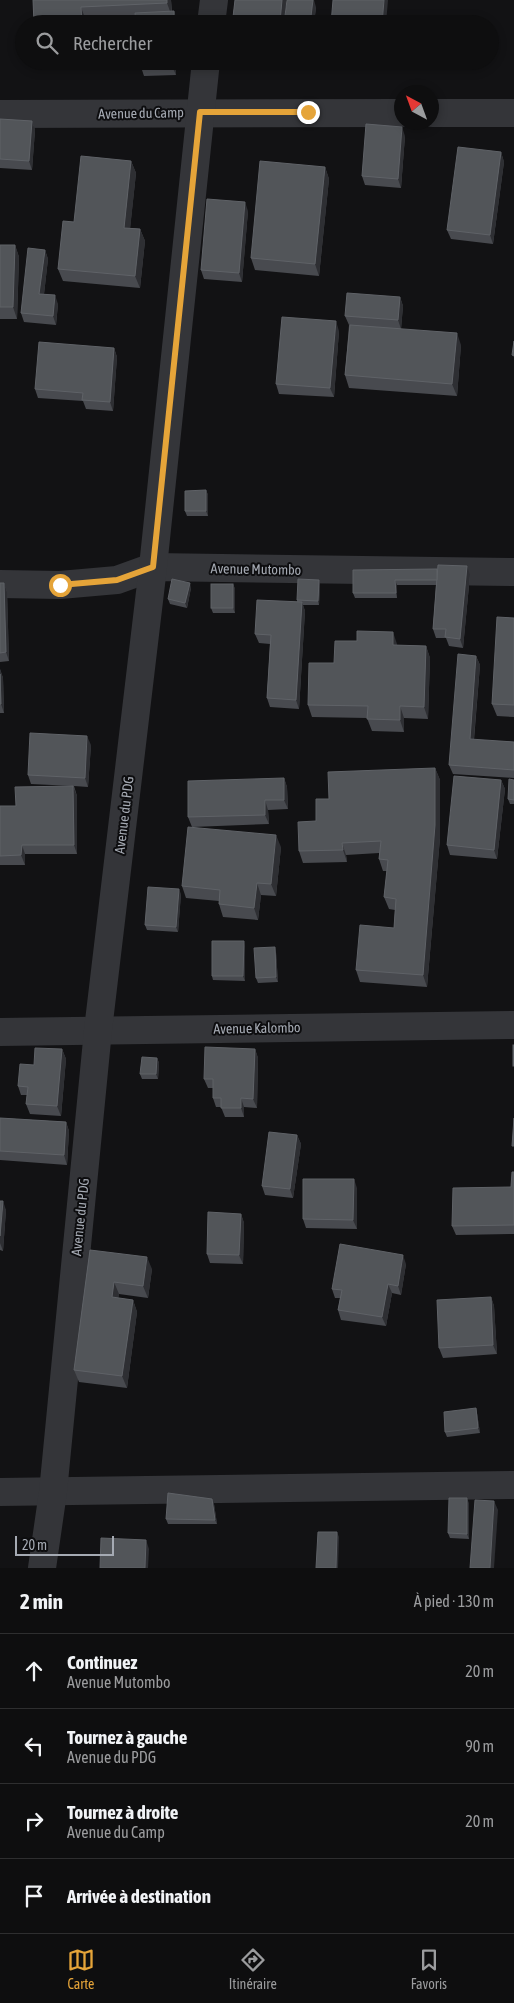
<!DOCTYPE html>
<html lang="fr">
<meta charset="utf-8">
<style>
body{margin:0;font-family:"Asap Condensed",sans-serif;background:#171718;color:#f1f3f6}
.compass{position:absolute;left:394px;top:85px;width:45px;height:45px;border-radius:50%;background:#0e0e0f;box-shadow:0 2px 8px #0003;rotate:319deg}
.scale{position:absolute;left:15px;bottom:12px;width:99px;box-sizing:border-box;padding-left:5px;border:2px solid #a5aab3;border-top:0;font-size:14px;line-height:18px;white-space:nowrap;color:#a5aab3;-webkit-text-stroke:4px #0d0d0f;paint-order:stroke}
.stop{position:absolute;width:15px;height:15px;margin:-11px;border:4px solid #e5a439;border-radius:50%;background:#fff}
.stop.end{background:#e5a439;border-color:#fff;box-shadow:0 1px 5px #0008}
.list{margin:0;padding:0;list-style:none}
h2{display:flex;justify-content:space-between;align-items:center;height:65px;margin:0;padding:0 20px;font-size:21px}
h2 small{font-size:16px;font-weight:400;color:#9b9c9e}
.list li{display:grid;grid-template-columns:32px 1fr auto;gap:15px;align-items:center;box-sizing:border-box;height:75px;padding:0 20px;border-top:1px solid #2e2e2f}
.list b{display:block;font-size:19px;white-space:nowrap}
.list p{margin:0;font-size:16px;white-space:nowrap;color:#9b9c9e}
.list em{font-size:16px;font-style:normal;color:#9b9c9e}
.icon{flex:none;width:28px;height:28px;fill:none;stroke:currentColor;stroke-width:2;stroke-linecap:round;stroke-linejoin:round}
.map{position:relative;flex:none;width:514px;height:1568px;overflow:hidden}
.search{position:absolute;background:#0e0e0f;box-shadow:0 2px 8px #0003;left:15px;right:15px;top:15px;height:55px;display:flex;align-items:center;gap:12px;box-sizing:border-box;padding:0 18px;border-radius:28px;color:#9b9c9e;font-size:19px}
.sheet{height:365px;background:#0e0e0f}
nav{display:flex;justify-content:space-around;align-items:center;box-sizing:border-box;height:70px;border-top:1px solid #2e2e2f;background:#0e0e0f;font-size:14px;color:#9b9c9e}
nav a{display:grid;justify-items:center;gap:2px}
nav .on{color:#e5a439}
.map>svg:first-child{display:block}
.lines{fill:none;stroke-linecap:round;stroke-linejoin:round}
.street{stroke:#343539;stroke-width:28}
.wall{fill:#484a4f}
.shaded-wall{fill:#2e2f33}
.building{fill:#525559;stroke:#5f6267}
.route{stroke:#e5a439;stroke-width:6}
.labels{text-anchor:middle;dominant-baseline:central;stroke-width:4;stroke-linejoin:round;paint-order:stroke}
.street-label{font-size:14px;fill:#a5aab3;stroke:#0d0d0f}
</style>
<div class="map">
<svg width="514" height="1568" viewBox="0 0 514 1568">
<rect width="100%" height="100%" fill="#121214"/>
<g class="lines">
<g class="street">
<polyline points="211,24 214,0"/>
<polyline points="432,113 514,113"/>
<polyline points="0,114 402,113"/>
<polyline points="0,584 60,585 117,580 153,567 514,572"/>
<polyline points="0,1032 514,1025"/>
<polyline points="0,1492 514,1485"/>
<polyline points="42,1568 53,1492 98,1030 153,567 206,61"/>
</g>
</g>
<g class="wall">
<polygon points="33,0 171,0 172,12 174,11 177,21 177,24 136,24 136,19 86,21 86,24 34,24"/>
<polygon points="235,0 286,0 284,21 316,7 314,24 236,24 233,17"/>
<polygon points="140,61 175,61 176,75 144,76 141,67"/>
<polygon points="0,119 32,121 35,130 32,170 0,168"/>
<polygon points="405,136 401,188 365,185 362,176"/>
<polygon points="501,152 504,162 493,244 451,239 447,230"/>
<polygon points="131,161 136,173 130,228 140,229 145,241 140,288 63,281 58,269 74,222"/>
<polygon points="325,167 329,179 319,276 255,270 251,258"/>
<polygon points="248,211 242,282 204,279 201,270"/>
<polygon points="0,245 15,245 19,257 17,319 0,319"/>
<polygon points="45,250 48,259 44,294 58,304 56,325 24,322 21,313"/>
<polygon points="400,297 403,306 401,329 461,345 457,396 349,388 345,375 349,325 345,316"/>
<polygon points="339,331 334,397 279,394 276,384"/>
<polygon points="114,348 117,357 113,411 86,409 83,401 38,398 35,389"/>
<polygon points="206,490 208,495 208,516 187,516 185,511"/>
<polygon points="353,570 470,575 463,648 449,646 446,638 436,638 433,629 436,585 397,585 397,598 355,598 353,593"/>
<polygon points="319,580 320,585 319,605 303,605 305,611 299,709 270,707 267,698 270,644 259,643 255,634 297,602 297,600"/>
<polygon points="0,583 4,583 7,592 9,661 0,662"/>
<polygon points="233,584 235,589 235,613 213,613 211,608"/>
<polygon points="191,588 187,608 170,604 168,599"/>
<polygon points="514,618 514,717 497,716 492,704"/>
<polygon points="397,644 397,645 426,646 430,658 428,719 404,718 404,732 372,731 367,718 312,717 308,705 334,663"/>
<polygon points="476,656 480,665 474,740 514,742 514,778 453,774 449,765"/>
<polygon points="0,669 3,678 4,713 0,713"/>
<polygon points="91,745 88,787 74,786 77,796 77,854 25,854 25,865 0,865 0,806 16,806 73,786 31,784 28,775"/>
<polygon points="435,768 440,780 440,838 427,987 360,982 356,970 394,928 395,910 389,909 384,897 387,871 383,871 379,859 379,853 346,855 347,862 303,863 299,851 329,799"/>
<polygon points="284,778 287,787 288,809 268,810 269,824 192,827 188,817"/>
<polygon points="501,780 505,789 497,859 450,855 447,845"/>
<polygon points="514,780 514,804 510,804 508,799"/>
<polygon points="281,847 276,896 261,895 258,920 223,917 219,904 219,901 186,898 182,886"/>
<polygon points="181,894 178,932 147,930 145,925"/>
<polygon points="245,946 245,981 213,980 212,976"/>
<polygon points="276,952 278,982 258,983 256,978"/>
<polygon points="62,1049 66,1059 61,1116 30,1114 26,1104 27,1095 21,1095 18,1086 34,1065"/>
<polygon points="255,1049 258,1058 257,1108 244,1107 244,1117 225,1117 221,1107 216,1107 213,1098 213,1088 208,1088 204,1079"/>
<polygon points="157,1058 159,1063 158,1079 142,1079 140,1074"/>
<polygon points="0,1118 66,1122 69,1131 67,1165 0,1160"/>
<polygon points="297,1135 301,1144 293,1198 265,1195 262,1186"/>
<polygon points="514,1172 514,1234 456,1235 452,1226 511,1187"/>
<polygon points="357,1188 357,1229 306,1228 303,1219"/>
<polygon points="0,1201 6,1210 3,1251 0,1250"/>
<polygon points="241,1214 244,1223 243,1264 210,1263 207,1254"/>
<polygon points="90,1250 152,1269 148,1298 119,1294 118,1298 133,1300 137,1312 127,1388 79,1382 74,1370"/>
<polygon points="406,1264 401,1295 392,1293 386,1326 341,1320 338,1310 340,1298 335,1298 332,1289"/>
<polygon points="491,1297 494,1306 497,1354 443,1358 439,1348"/>
<polygon points="476,1408 477,1413 480,1433 447,1437 445,1432"/>
<polygon points="212,1499 214,1504 217,1524 168,1524 166,1519"/>
<polygon points="469,1503 469,1539 450,1538 448,1533"/>
</g>
<g class="shaded-wall">
<polygon points="167,0 171,0 172,17 167,3"/>
<polygon points="282,0 286,0 284,24 280,24 280,22"/>
<polygon points="313,0 314,0 316,7 314,24 310,24"/>
<polygon points="384,0 388,0 386,24 382,24"/>
<polygon points="81,7 86,21 86,24 82,24"/>
<polygon points="174,11 177,21 177,24 174,24"/>
<polygon points="172,61 175,61 176,75 172,66"/>
<polygon points="32,121 35,130 32,170 29,161"/>
<polygon points="402,127 405,136 401,188 398,179"/>
<polygon points="501,152 504,162 493,244 490,235"/>
<polygon points="131,161 136,173 129,240 124,228"/>
<polygon points="325,167 329,179 319,276 315,264"/>
<polygon points="245,202 248,211 242,282 239,273"/>
<polygon points="140,229 145,241 140,288 135,276"/>
<polygon points="15,245 19,257 17,319 13,307"/>
<polygon points="45,250 48,259 43,303 39,294"/>
<polygon points="55,295 58,304 56,325 53,316"/>
<polygon points="400,297 403,306 401,329 398,320"/>
<polygon points="336,321 339,331 334,397 330,388"/>
<polygon points="457,333 461,345 457,396 452,384"/>
<polygon points="114,348 117,357 113,411 110,402"/>
<polygon points="206,490 208,495 208,516 206,511"/>
<polygon points="467,566 470,575 463,648 460,639"/>
<polygon points="319,580 320,585 319,605 318,601"/>
<polygon points="395,580 397,585 397,598 396,593"/>
<polygon points="4,583 7,592 9,661 6,652"/>
<polygon points="190,583 191,588 187,608 185,603"/>
<polygon points="233,584 235,589 235,613 233,608"/>
<polygon points="302,602 305,611 299,709 296,700"/>
<polygon points="393,632 397,644 397,657 393,645"/>
<polygon points="426,646 430,658 428,719 424,707"/>
<polygon points="476,656 480,665 473,748 470,739"/>
<polygon points="0,669 3,678 4,713 1,704"/>
<polygon points="400,706 404,718 404,732 400,720"/>
<polygon points="87,736 91,745 88,787 85,778"/>
<polygon points="435,768 440,780 440,838 427,987 423,975"/>
<polygon points="284,778 287,787 288,809 284,800"/>
<polygon points="501,780 505,789 497,859 494,850"/>
<polygon points="73,786 77,796 77,854 74,845"/>
<polygon points="265,800 268,810 269,824 265,815"/>
<polygon points="276,835 281,847 276,896 271,884"/>
<polygon points="342,843 346,855 347,862 343,850"/>
<polygon points="22,845 25,854 25,865 21,855"/>
<polygon points="257,883 261,895 258,920 254,908"/>
<polygon points="179,889 181,894 178,932 176,927"/>
<polygon points="244,941 245,946 245,981 243,976"/>
<polygon points="275,947 276,952 278,982 276,977"/>
<polygon points="62,1049 66,1059 61,1116 57,1106"/>
<polygon points="255,1049 258,1058 257,1108 253,1099"/>
<polygon points="157,1058 159,1063 158,1079 156,1074"/>
<polygon points="241,1098 244,1107 244,1117 241,1108"/>
<polygon points="66,1122 69,1131 67,1165 64,1155"/>
<polygon points="297,1135 301,1144 293,1198 290,1189"/>
<polygon points="354,1179 357,1188 357,1229 353,1220"/>
<polygon points="3,1201 6,1210 3,1251 0,1243 0,1236"/>
<polygon points="241,1214 244,1223 243,1264 239,1255"/>
<polygon points="403,1255 406,1264 401,1295 398,1286"/>
<polygon points="147,1257 152,1269 148,1298 143,1286"/>
<polygon points="114,1282 119,1294 117,1309 112,1297"/>
<polygon points="388,1284 392,1293 386,1326 382,1317"/>
<polygon points="491,1297 494,1306 497,1354 493,1345"/>
<polygon points="133,1300 137,1312 127,1388 122,1376"/>
<polygon points="476,1408 477,1413 480,1433 478,1428"/>
<polygon points="467,1498 469,1503 469,1539 467,1534"/>
<polygon points="212,1499 214,1504 217,1524 215,1520"/>
<polygon points="494,1501 498,1510 494,1568 490,1568"/>
<polygon points="337,1532 339,1537 338,1568 336,1568"/>
<polygon points="146,1540 149,1549 148,1568 145,1568"/>
</g>
<g class="building">
<polygon points="33,0 167,0 167,3 81,7 82,24 34,24"/>
<polygon points="235,0 282,0 280,22 233,17"/>
<polygon points="287,0 313,0 310,24 284,24"/>
<polygon points="333,0 384,0 382,24 331,24"/>
<polygon points="174,11 174,24 136,24 135,13"/>
<polygon points="141,61 172,61 172,66 141,67"/>
<polygon points="0,119 32,121 29,161 0,159"/>
<polygon points="366,124 402,127 398,179 362,176"/>
<polygon points="458,147 501,152 490,235 447,230"/>
<polygon points="81,156 131,161 124,228 140,229 135,276 58,269 63,221 74,222"/>
<polygon points="260,161 325,167 315,264 251,258"/>
<polygon points="207,199 245,202 239,273 201,270"/>
<polygon points="0,245 15,245 13,307 0,307"/>
<polygon points="28,248 45,250 39,294 55,295 53,316 21,313"/>
<polygon points="347,293 400,297 398,320 345,316"/>
<polygon points="282,317 336,321 330,388 276,384"/>
<polygon points="350,325 457,333 452,384 345,375"/>
<polygon points="514,341 514,356 512,355"/>
<polygon points="39,342 114,348 110,402 82,400 83,393 35,389"/>
<polygon points="206,490 206,511 185,511 185,491"/>
<polygon points="438,565 467,566 460,639 445,637 446,629 433,629"/>
<polygon points="437,569 437,580 395,580 396,593 353,593 353,570"/>
<polygon points="172,579 190,583 185,603 168,599"/>
<polygon points="298,579 319,580 318,601 297,600"/>
<polygon points="0,583 4,583 6,652 0,653"/>
<rect x="211" y="584" width="22" height="24"/>
<polygon points="257,600 302,602 296,700 267,698 271,635 255,634"/>
<polygon points="497,617 514,618 514,705 492,704"/>
<polygon points="357,631 393,632 393,645 426,646 424,707 400,706 400,720 367,719 368,706 308,705 309,663 334,663 335,641 357,641"/>
<polygon points="458,654 476,656 470,739 514,742 514,770 449,765"/>
<polygon points="0,674 1,704 0,704"/>
<polygon points="30,733 87,736 85,778 28,775"/>
<polygon points="435,768 435,825 423,975 356,970 360,925 394,928 396,899 384,897 388,860 379,859 381,841 342,843 343,850 299,851 298,822 316,821 316,799 329,799 328,772"/>
<polygon points="454,776 501,780 494,850 447,845"/>
<polygon points="284,778 284,800 265,800 265,815 188,817 188,781"/>
<polygon points="509,779 514,780 514,800 508,799"/>
<polygon points="73,786 74,845 22,845 21,855 0,856 0,806 16,806 15,787"/>
<polygon points="188,827 276,835 271,884 257,883 254,908 219,904 220,890 182,886"/>
<polygon points="148,887 179,889 176,927 145,925"/>
<polygon points="212,941 244,941 243,976 212,976"/>
<polygon points="275,947 276,977 256,978 254,948"/>
<rect x="513" y="1045" width="1" height="21"/>
<polygon points="205,1047 255,1049 253,1099 241,1098 241,1108 221,1108 221,1098 213,1098 213,1079 204,1079"/>
<polygon points="35,1048 62,1049 57,1106 26,1104 28,1087 18,1086 20,1064 34,1065"/>
<polygon points="142,1057 157,1058 156,1074 140,1074"/>
<polygon points="0,1118 66,1122 64,1155 0,1151"/>
<polygon points="514,1118 514,1146 512,1146"/>
<polygon points="269,1132 297,1135 290,1189 262,1186"/>
<polygon points="512,1172 514,1172 514,1225 452,1226 453,1188 511,1187"/>
<polygon points="303,1179 354,1179 353,1220 303,1219"/>
<polygon points="0,1201 3,1201 0,1236"/>
<polygon points="208,1212 241,1214 239,1255 207,1254"/>
<polygon points="340,1244 403,1255 398,1286 388,1284 382,1317 338,1310 342,1290 332,1289"/>
<polygon points="90,1250 147,1257 143,1286 114,1282 112,1297 133,1300 122,1376 74,1370"/>
<polygon points="491,1297 493,1345 439,1348 437,1300"/>
<polygon points="476,1408 478,1428 445,1432 444,1412"/>
<polygon points="168,1493 212,1499 215,1520 166,1519"/>
<polygon points="449,1498 467,1498 467,1534 448,1533"/>
<polygon points="475,1500 494,1501 490,1568 470,1568"/>
<polygon points="318,1532 337,1532 336,1568 316,1568"/>
<polygon points="101,1538 146,1540 145,1568 100,1568"/>
</g>
<g class="lines">
<polyline class="route" points="60,585 117,580 153,567 200,112 308,112"/>
</g>
<g class="labels">
<g class="street-label">
<text transform="translate(141 113) rotate(-1)">Avenue du Camp</text>
<text transform="translate(256 569) rotate(1)">Avenue Mutombo</text>
<text transform="translate(124 815) rotate(-83)">Avenue du PDG</text>
<text transform="translate(257 1028) rotate(-1)">Avenue Kalombo</text>
<text transform="translate(80 1217) rotate(-84)">Avenue du PDG</text>
</g>
</g>
</svg>
<svg class="compass" viewBox="-18 -18 36 36"><path d="M0-13l5 13h-10z" fill="#e53935"/><path d="M0 13l5-13h-10z" fill="#9b9c9e"/></svg>
<div class="scale">20 m</div>
<div class="stop" style="left:60px;top:585px"></div>
<div class="stop end" style="left:308px;top:112px"></div>
<div class="search"><svg class="icon" aria-label="search" viewBox="0 0 24 24"><circle cx="10" cy="10" r="6"/><path d="M15 15l6 6"/></svg>Rechercher</div>
</div>
<section class="sheet">
<h2>2 min<small>À pied · 130 m</small></h2>
<ul class="list">
<li><svg class="icon" aria-label="ahead" viewBox="0 0 24 24"><path d="M12 20V5M6 11l6-6 6 6"/></svg><div><b>Continuez</b><p>Avenue Mutombo</p></div><em>20 m</em></li>
<li><svg class="icon" aria-label="left" viewBox="0 0 24 24"><path d="M17 20v-9H6M10 6l-5 5 5 5"/></svg><div><b>Tournez à gauche</b><p>Avenue du PDG</p></div><em>90 m</em></li>
<li><svg class="icon" aria-label="right" viewBox="0 0 24 24"><path d="M7 20v-9h11M14 6l5 5-5 5"/></svg><div><b>Tournez à droite</b><p>Avenue du Camp</p></div><em>20 m</em></li>
<li><svg class="icon" aria-label="arrive" viewBox="0 0 24 24"><path d="M6 21V4h12l-3 4 3 4H6"/></svg><div><b>Arrivée à destination</b></div></li>
</ul>
</section>
<nav>
<a class="on"><svg class="icon" aria-label="map" viewBox="0 0 24 24"><path d="M3 6l6-2 6 2 6-2v14l-6 2-6-2-6 2zM9 4v14M15 6v14"/></svg>Carte</a>
<a><svg class="icon" aria-label="directions" viewBox="0 0 24 24"><path d="M12 3l9 9-9 9-9-9zM9 14v-3h6M13 9l2 2-2 2"/></svg>Itinéraire</a>
<a><svg class="icon" aria-label="saved" viewBox="0 0 24 24"><path d="M7 4h10v16l-5-4-5 4z"/></svg>Favoris</a>
</nav>
